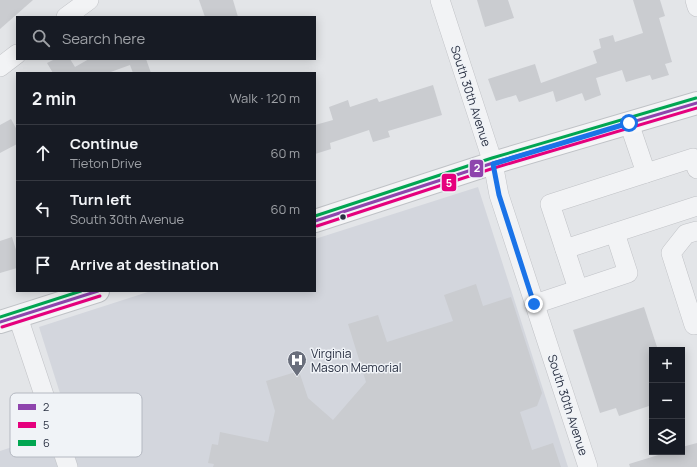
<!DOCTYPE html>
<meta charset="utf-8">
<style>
body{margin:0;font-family:Manrope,sans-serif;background:#242831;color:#f1f3f6}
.controls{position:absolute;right:12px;bottom:12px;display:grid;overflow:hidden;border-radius:0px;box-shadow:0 2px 10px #0003}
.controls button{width:36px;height:36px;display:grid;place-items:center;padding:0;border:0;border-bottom:1px solid #363941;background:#171b24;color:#f1f3f6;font:20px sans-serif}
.stop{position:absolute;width:12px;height:12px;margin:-9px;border:3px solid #1a73e8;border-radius:50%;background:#fff}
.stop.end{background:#1a73e8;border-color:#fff;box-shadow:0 1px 4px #0008}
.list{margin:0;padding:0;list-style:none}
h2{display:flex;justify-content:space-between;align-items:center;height:52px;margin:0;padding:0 16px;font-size:17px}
h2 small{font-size:13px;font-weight:400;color:#9ea1a6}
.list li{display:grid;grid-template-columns:26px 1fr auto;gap:12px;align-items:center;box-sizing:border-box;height:56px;padding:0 16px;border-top:1px solid #363941}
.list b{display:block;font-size:15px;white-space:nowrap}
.list p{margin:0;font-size:13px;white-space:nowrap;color:#9ea1a6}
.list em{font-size:13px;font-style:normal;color:#9ea1a6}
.icon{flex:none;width:22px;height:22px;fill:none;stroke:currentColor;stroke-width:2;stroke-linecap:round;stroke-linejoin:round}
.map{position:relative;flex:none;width:697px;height:467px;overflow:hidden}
.search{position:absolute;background:#171b24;box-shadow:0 2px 10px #0003;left:16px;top:16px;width:300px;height:44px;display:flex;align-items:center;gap:10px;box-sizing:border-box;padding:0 14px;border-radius:0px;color:#9ea1a6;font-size:15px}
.panel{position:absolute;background:#171b24;box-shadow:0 2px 10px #0003;left:16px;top:72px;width:300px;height:220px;border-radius:0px}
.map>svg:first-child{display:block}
.built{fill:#d3d6dd}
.building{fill:#caccd0}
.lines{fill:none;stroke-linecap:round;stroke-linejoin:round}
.minor-casing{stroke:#c0c2c6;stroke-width:20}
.major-casing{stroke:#bfc2c6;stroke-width:24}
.minor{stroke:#f2f3f5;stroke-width:19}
.major{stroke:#f6f6f7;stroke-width:22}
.bus-1-casing{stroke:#f0f3f7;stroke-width:6}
.bus-2-casing{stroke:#f0f3f7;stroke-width:6}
.bus-3-casing{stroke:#f0f3f7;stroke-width:6}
.bus-1{stroke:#8e44ad;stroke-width:3}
.bus-2{stroke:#e5007d;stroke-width:3}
.bus-3{stroke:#00a651;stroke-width:3}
.route{stroke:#1a73e8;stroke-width:5}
.bus-dot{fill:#293042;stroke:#f0f3f7;stroke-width:1.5}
.labels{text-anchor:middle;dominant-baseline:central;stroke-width:3;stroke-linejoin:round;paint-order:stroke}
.street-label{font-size:12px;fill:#293042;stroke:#f0f3f7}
.poi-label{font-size:12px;fill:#293042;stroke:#f0f3f7;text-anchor:start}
.key{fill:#f0f3f7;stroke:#b4b8c1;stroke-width:1}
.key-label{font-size:11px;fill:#293042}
.line-badge{stroke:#f0f3f7;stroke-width:1.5}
.badge-label{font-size:11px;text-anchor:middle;font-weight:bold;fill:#fff}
</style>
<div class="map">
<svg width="697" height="467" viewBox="0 0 697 467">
<rect width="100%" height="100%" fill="#e3e5e8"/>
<polygon class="built" points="478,187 568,467 0,467 0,451 71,428 39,327 151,291 315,291 315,239"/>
<g class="building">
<polygon points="0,0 33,0 0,29"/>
<polygon points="199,0 233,0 238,17 205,17"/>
<polygon points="477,0 508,0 514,18 485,27"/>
<polygon points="633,0 660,0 665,16 659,18 672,62 665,64 669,75 652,80 650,75 626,82 622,70 596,78 601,95 585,101 582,93 556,102 553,91 519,102 516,95 496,101 488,79 535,64 541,83 597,63 593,51 601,48 599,39 613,35 615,42 643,33"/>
<polygon points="55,59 70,59 75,67 89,59 146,59 151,73 133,73 130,65 108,73 53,73 47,63"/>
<polygon points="433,85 442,115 388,131 390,137 373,142 369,130 330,143 331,149 315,154 315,125 333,120 329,107 348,100 350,107 377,98 379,102"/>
<polygon points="11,119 17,130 17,144 0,153 0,125"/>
<polygon points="12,237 17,253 17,268 0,273 0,241"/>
<polygon points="476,284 483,306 511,297 542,393 537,406 520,412 532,450 553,443 561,467 213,467 214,464 208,463 212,444 218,445 220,432 268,442 275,411 266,381 299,371 308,398 333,420 366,382 348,324 378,315 387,342 453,321 444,295"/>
<polygon points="644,307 658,350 652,350 652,405 619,416 616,408 600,413 573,330"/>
<polygon points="697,443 697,467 630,467 629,464 668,452 682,452 682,447"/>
</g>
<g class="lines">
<g class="minor-casing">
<g id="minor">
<polyline points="440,0 493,163 499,195 588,467"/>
<polyline points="695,0 697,7"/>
<polyline points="66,17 89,0"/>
<polyline points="0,67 17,54"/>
<polyline points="629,123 646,173"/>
<polyline points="697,231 686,234 671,253 694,325 697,323"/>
<polyline points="565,249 697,206"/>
<polyline points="578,289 550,204 693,158 697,169"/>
<polyline points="535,304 628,273 615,233"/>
<polyline points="18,317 68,467"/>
</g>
</g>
<g class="major-casing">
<g id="major">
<polyline points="315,221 493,163 697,103"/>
<polyline points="0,322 98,291"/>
</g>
</g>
<use href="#minor" class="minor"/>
<use href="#major" class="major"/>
<g class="bus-1-casing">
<g id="bus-1">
<polyline points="315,221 493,163 697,103"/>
<polyline points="0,322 98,291"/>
</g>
</g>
<g class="bus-2-casing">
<g id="bus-2">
<polyline points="317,226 494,168 697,108"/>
<polyline points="2,327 100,296"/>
</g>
</g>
<g class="bus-3-casing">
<g id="bus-3">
<polyline points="315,216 492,158 696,98"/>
<polyline points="0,317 81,291"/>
</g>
</g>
<use href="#bus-1" class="bus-1"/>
<use href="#bus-2" class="bus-2"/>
<use href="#bus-3" class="bus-3"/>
</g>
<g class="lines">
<polyline class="route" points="534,304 499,195 493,164 629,123"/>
</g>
<defs>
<g id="hospital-pin" transform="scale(1)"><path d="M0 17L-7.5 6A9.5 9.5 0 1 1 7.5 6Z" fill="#6a6f7c" stroke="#f0f3f7"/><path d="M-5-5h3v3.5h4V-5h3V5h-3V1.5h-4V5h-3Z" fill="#fff"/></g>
</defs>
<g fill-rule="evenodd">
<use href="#hospital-pin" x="297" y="360"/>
</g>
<circle class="bus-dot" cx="343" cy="217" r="3.5"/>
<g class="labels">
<g class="street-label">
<text transform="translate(471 96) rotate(72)">South 30th Avenue</text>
<text transform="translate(568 405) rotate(72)">South 30th Avenue</text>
</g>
<g class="poi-label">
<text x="311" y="353">Virginia<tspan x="311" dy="14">Mason Memorial</tspan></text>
</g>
</g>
<rect x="10" y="393" width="132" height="64" rx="6" class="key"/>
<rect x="18" y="404" width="18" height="6" fill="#8e44ad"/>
<rect x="18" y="422" width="18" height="6" fill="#e5007d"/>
<rect x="18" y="440" width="18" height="6" fill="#00a651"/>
<g class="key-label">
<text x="43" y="411">2</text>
<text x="43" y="429">5</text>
<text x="43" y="447">6</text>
</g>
<g class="line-badge">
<rect x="469" y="159" width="15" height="19" rx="4" fill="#8e44ad"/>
<rect x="441" y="173" width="16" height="19" rx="4" fill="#e5007d"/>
</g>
<g class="badge-label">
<text x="477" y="172">2</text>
<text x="449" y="187">5</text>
</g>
</svg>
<div class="controls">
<button>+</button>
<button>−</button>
<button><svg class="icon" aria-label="layers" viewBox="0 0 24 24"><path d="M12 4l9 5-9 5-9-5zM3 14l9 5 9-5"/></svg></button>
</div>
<div class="stop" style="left:629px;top:123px"></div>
<div class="stop end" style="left:534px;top:304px"></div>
<div class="search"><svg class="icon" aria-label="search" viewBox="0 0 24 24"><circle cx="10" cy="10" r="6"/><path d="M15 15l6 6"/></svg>Search here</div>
<section class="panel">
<h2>2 min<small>Walk · 120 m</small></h2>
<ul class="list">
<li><svg class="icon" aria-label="ahead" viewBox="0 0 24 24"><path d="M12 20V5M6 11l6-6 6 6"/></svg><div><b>Continue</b><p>Tieton Drive</p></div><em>60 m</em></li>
<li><svg class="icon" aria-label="left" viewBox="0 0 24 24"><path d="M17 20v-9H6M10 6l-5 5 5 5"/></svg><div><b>Turn left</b><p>South 30th Avenue</p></div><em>60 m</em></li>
<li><svg class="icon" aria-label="arrive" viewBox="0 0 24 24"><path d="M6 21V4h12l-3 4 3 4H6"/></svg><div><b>Arrive at destination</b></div></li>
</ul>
</section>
</div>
